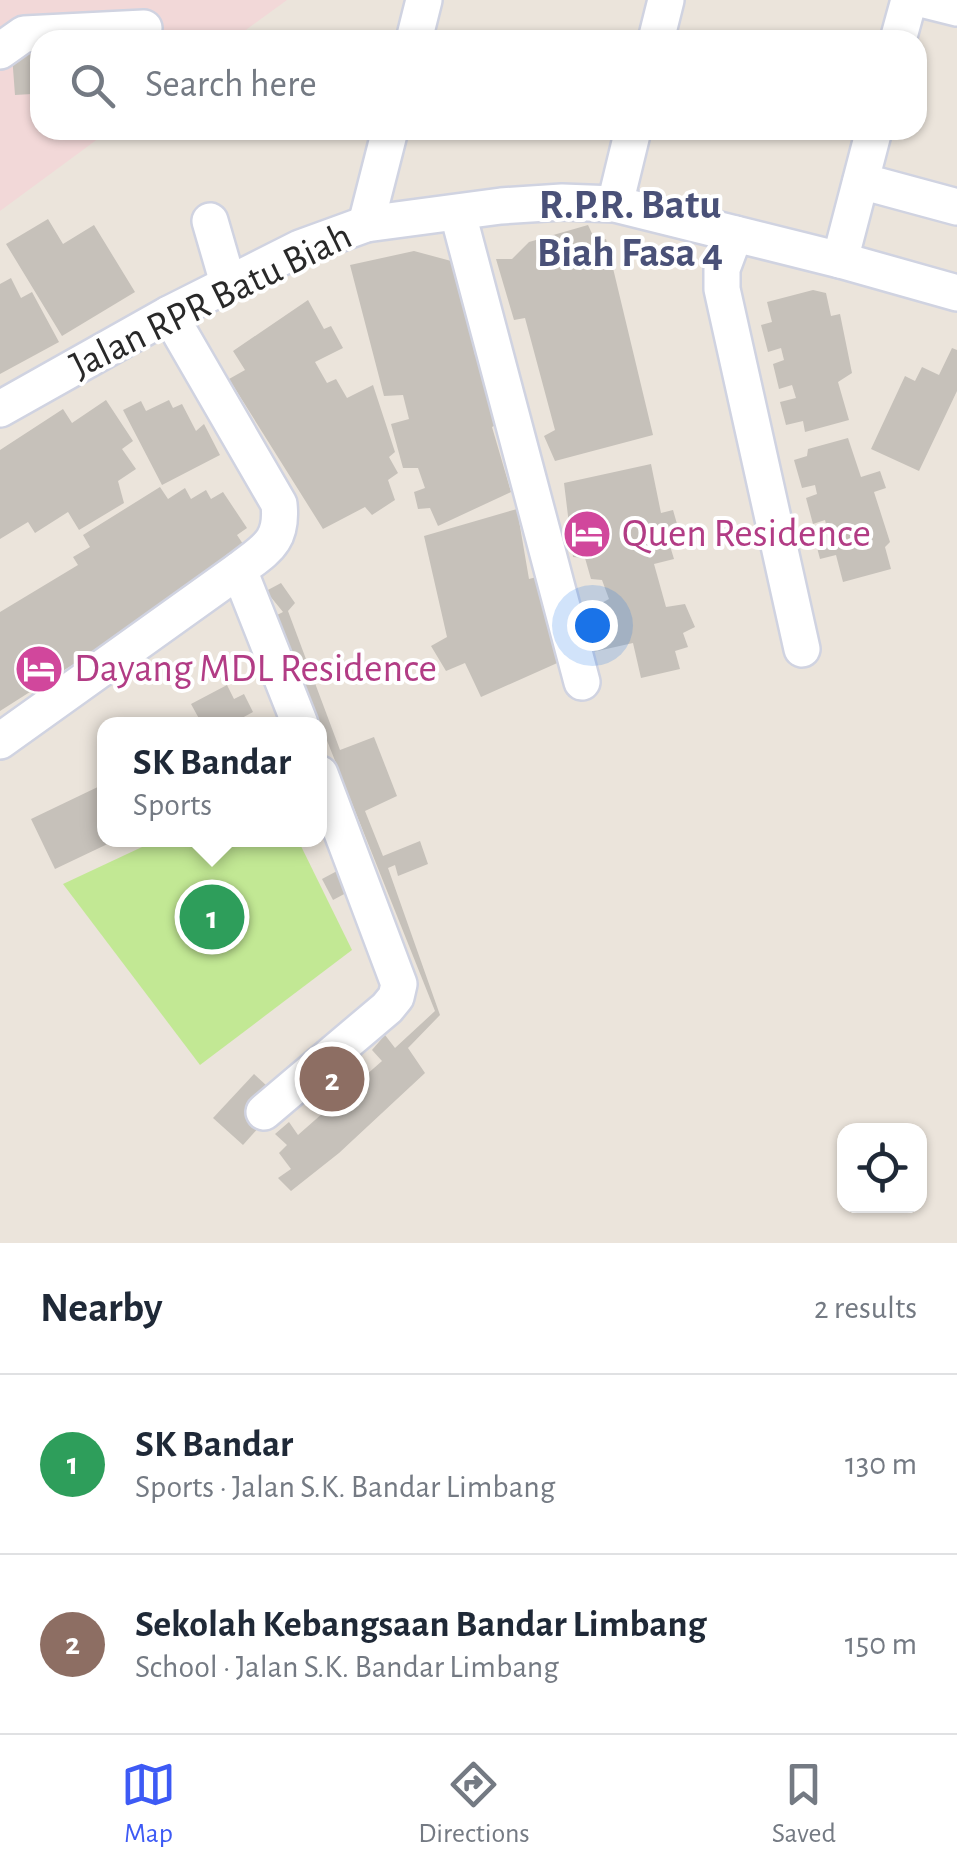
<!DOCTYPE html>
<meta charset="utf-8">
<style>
body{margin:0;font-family:"Alegreya Sans",sans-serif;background:#f6f6f7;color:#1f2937}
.controls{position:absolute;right:30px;bottom:30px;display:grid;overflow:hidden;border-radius:20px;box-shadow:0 2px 8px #0004}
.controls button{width:90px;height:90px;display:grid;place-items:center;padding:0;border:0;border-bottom:2px solid #e0e1e3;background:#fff;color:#1f2937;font:50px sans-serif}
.you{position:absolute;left:592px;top:625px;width:35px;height:35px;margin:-25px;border:8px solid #fff;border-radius:50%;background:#1a73e8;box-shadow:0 0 0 15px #1a73e833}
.badge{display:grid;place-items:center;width:65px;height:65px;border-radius:50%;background:#3d5af5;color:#fff;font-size:32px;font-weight:700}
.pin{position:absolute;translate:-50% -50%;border:5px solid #fff;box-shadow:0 2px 10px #0006}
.popup{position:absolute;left:97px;top:717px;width:230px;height:130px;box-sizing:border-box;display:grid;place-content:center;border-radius:20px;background:#fff;filter:drop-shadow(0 2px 8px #0005);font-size:32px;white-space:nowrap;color:#747a83}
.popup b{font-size:38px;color:#1f2937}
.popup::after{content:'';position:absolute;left:50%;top:100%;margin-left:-20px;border:20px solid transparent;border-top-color:#fff}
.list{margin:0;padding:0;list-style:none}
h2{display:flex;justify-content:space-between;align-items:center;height:130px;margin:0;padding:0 40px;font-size:42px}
h2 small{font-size:32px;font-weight:400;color:#747a83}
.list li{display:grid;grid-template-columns:65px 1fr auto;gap:30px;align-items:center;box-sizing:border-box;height:180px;padding:0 40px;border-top:2px solid #e0e1e3}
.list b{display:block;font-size:38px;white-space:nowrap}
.list p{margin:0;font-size:32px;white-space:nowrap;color:#747a83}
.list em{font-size:32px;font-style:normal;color:#747a83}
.icon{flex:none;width:55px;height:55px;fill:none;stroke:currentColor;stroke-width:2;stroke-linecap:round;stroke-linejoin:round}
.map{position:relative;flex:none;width:957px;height:1243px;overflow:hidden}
.search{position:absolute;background:#fff;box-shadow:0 2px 8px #0004;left:30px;right:30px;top:30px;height:110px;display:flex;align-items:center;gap:25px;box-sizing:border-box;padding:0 35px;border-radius:30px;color:#747a83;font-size:38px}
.sheet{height:490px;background:#fff}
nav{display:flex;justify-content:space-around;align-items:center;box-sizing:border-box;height:140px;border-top:2px solid #e0e1e3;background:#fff;font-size:28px;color:#747a83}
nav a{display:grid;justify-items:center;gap:5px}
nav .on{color:#3d5af5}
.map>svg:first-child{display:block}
.medical{fill:#f2d8d8}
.pitch{fill:#c2e894}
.building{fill:#c6c1ba}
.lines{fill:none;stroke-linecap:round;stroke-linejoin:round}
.minor-casing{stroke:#d0d3e1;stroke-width:40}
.minor{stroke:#fff;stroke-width:35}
.labels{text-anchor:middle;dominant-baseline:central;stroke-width:8;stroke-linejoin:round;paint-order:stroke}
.street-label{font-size:40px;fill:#292929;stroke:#fff}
.hotel-label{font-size:40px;fill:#b23c85;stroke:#fff;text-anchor:start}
.neighbourhood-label{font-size:42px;font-weight:bold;fill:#4a5178;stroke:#fff}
</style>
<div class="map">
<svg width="957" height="1243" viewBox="0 0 957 1243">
<rect width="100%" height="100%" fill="#ebe4db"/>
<polygon class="medical" points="0,0 287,0 232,40 40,40 40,130 110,130 0,211"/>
<polygon class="pitch" points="157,840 298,840 352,950 200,1065 63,884"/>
<g class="building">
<polygon points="33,47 40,47 40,78 32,79 32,94 15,95 12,55 34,54"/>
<polygon points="48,219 63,244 94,225 135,292 62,336 6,244"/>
<polygon points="588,225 596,242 606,239 653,435 555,461 544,436 555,430 525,318 514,320 496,259 512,259 529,242"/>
<polygon points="414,251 466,265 481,327 470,333 475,355 488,351 504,421 492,427 511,492 438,526 430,508 418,509 414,492 425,488 418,468 403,468 391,424 409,419 403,395 384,396 350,265"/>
<polygon points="11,278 21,298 32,292 59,342 0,374 0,284"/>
<polygon points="813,290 826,293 831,316 840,314 852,373 838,382 849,420 805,432 803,421 786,425 780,402 796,398 792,385 779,389 773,364 784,360 781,348 768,352 761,325 772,322 767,302"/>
<polygon points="308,300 324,329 331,326 343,348 315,362 327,383 336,379 347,398 373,385 395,452 389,457 398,473 388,480 395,500 372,515 365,507 323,529 229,379 245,370 233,351"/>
<polygon points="952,348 957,350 957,391 919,471 871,449 905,376 915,381 922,367 939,375"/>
<polygon points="106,400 133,441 122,449 136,469 118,481 124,503 79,530 68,512 35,533 28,522 0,539 0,450 63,409 72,423"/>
<polygon points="169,400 173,408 182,404 196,431 204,424 220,455 162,485 123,410 141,401 146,411"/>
<polygon points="848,438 861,477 880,471 886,488 874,492 890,542 885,547 891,569 843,582 836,555 820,559 814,536 828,532 825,520 813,524 806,498 817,494 815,485 802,488 794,460 807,456 808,449"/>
<polygon points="651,464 661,513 673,510 679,531 667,536 674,559 654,564 666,607 685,604 695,627 683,633 688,647 675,651 680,669 641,678 633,643 593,652 588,631 601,623 598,605 609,599 602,580 591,579 585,558 573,557 564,483"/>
<polygon points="160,487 168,499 185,488 191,499 206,490 211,499 223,492 247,528 237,535 249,553 58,674 62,682 37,698 33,690 0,711 0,612 78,565 73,557 90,547 83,535"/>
<polygon points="517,509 529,579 544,575 564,660 481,697 465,663 446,671 431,646 447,637 424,536"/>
<polygon points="281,583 295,603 288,611 340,750 374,737 397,796 365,811 383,856 420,841 428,864 398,876 395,865 388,868 440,1015 408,1048 425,1073 339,1153 291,1191 278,1178 291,1169 279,1153 287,1145 275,1134 289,1122 298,1135 382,1061 372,1050 385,1035 395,1048 435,1011 280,623 273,626 271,618 283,612 266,591"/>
<polygon points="227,685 234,699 244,694 253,712 242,718 246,724 202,724 191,704"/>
<polygon points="104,784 104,840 116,840 55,869 31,819"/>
<polygon points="337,871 348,892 333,900 322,879"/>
<polygon points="254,1074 267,1086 267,1118 243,1145 213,1118"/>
</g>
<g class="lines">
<g class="minor-casing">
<g id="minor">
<polyline points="925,0 957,8"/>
<polyline points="414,40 424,0"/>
<polyline points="656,40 666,0"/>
<polyline points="898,40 909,0"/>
<polyline points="0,51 24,34 144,28"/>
<polyline points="861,181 957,207"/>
<polyline points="615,204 633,130"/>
<polyline points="458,214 582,682"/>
<polyline points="210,221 228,283"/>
<polyline points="366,224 390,130"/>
<polyline points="735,234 722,269 722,289 802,649"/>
<polyline points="840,260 874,130"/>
<polyline points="0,409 169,314 300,248 366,224 501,206 562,202 615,204 840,260 957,293"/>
<polyline points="239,570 300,724"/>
<path d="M0,741l239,-171c27,-21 44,-28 40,-66l-110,-190"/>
<polyline points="264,1112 387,1008 396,997 399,984 320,774"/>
</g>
</g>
<use href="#minor" class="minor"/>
</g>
<defs>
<g id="hotel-disc" transform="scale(2.5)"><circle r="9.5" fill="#d1479c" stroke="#fff"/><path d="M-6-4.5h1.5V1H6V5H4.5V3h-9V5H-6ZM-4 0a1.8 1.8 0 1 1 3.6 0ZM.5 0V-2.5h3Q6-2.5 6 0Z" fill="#fff"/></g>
</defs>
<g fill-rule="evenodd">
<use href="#hotel-disc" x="587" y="534"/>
<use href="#hotel-disc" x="39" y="669"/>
</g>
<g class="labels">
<g class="street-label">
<text transform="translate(211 301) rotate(-26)">Jalan RPR Batu Biah</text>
</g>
<g class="hotel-label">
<text x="622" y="534">Quen Residence</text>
<text x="74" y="669">Dayang MDL Residence</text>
</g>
<g class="neighbourhood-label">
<text x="630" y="205">R.P.R. Batu<tspan x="630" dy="48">Biah Fasa 4</tspan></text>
</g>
</g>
</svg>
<div class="controls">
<button><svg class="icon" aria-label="locate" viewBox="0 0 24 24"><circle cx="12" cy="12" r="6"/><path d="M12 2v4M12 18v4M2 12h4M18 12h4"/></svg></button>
</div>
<div class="you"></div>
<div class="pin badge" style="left:212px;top:917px;background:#2e9e5b">1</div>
<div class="popup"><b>SK Bandar</b>Sports</div>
<div class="pin badge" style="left:332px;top:1079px;background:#8d6e63">2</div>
<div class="search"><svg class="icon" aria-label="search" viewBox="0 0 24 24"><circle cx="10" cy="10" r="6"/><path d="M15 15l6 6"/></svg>Search here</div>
</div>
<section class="sheet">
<h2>Nearby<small>2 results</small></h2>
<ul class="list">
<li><span class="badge" style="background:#2e9e5b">1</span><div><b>SK Bandar</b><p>Sports · Jalan S.K. Bandar Limbang</p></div><em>130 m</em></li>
<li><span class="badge" style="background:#8d6e63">2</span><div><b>Sekolah Kebangsaan Bandar Limbang</b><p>School · Jalan S.K. Bandar Limbang</p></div><em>150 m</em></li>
</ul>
</section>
<nav>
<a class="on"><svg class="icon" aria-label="map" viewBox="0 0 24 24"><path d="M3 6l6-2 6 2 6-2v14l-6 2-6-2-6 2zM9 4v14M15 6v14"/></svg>Map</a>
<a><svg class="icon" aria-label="directions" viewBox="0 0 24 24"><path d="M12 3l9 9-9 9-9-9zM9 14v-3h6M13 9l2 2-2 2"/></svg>Directions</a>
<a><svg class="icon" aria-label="saved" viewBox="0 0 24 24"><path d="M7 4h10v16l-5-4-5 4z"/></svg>Saved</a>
</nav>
